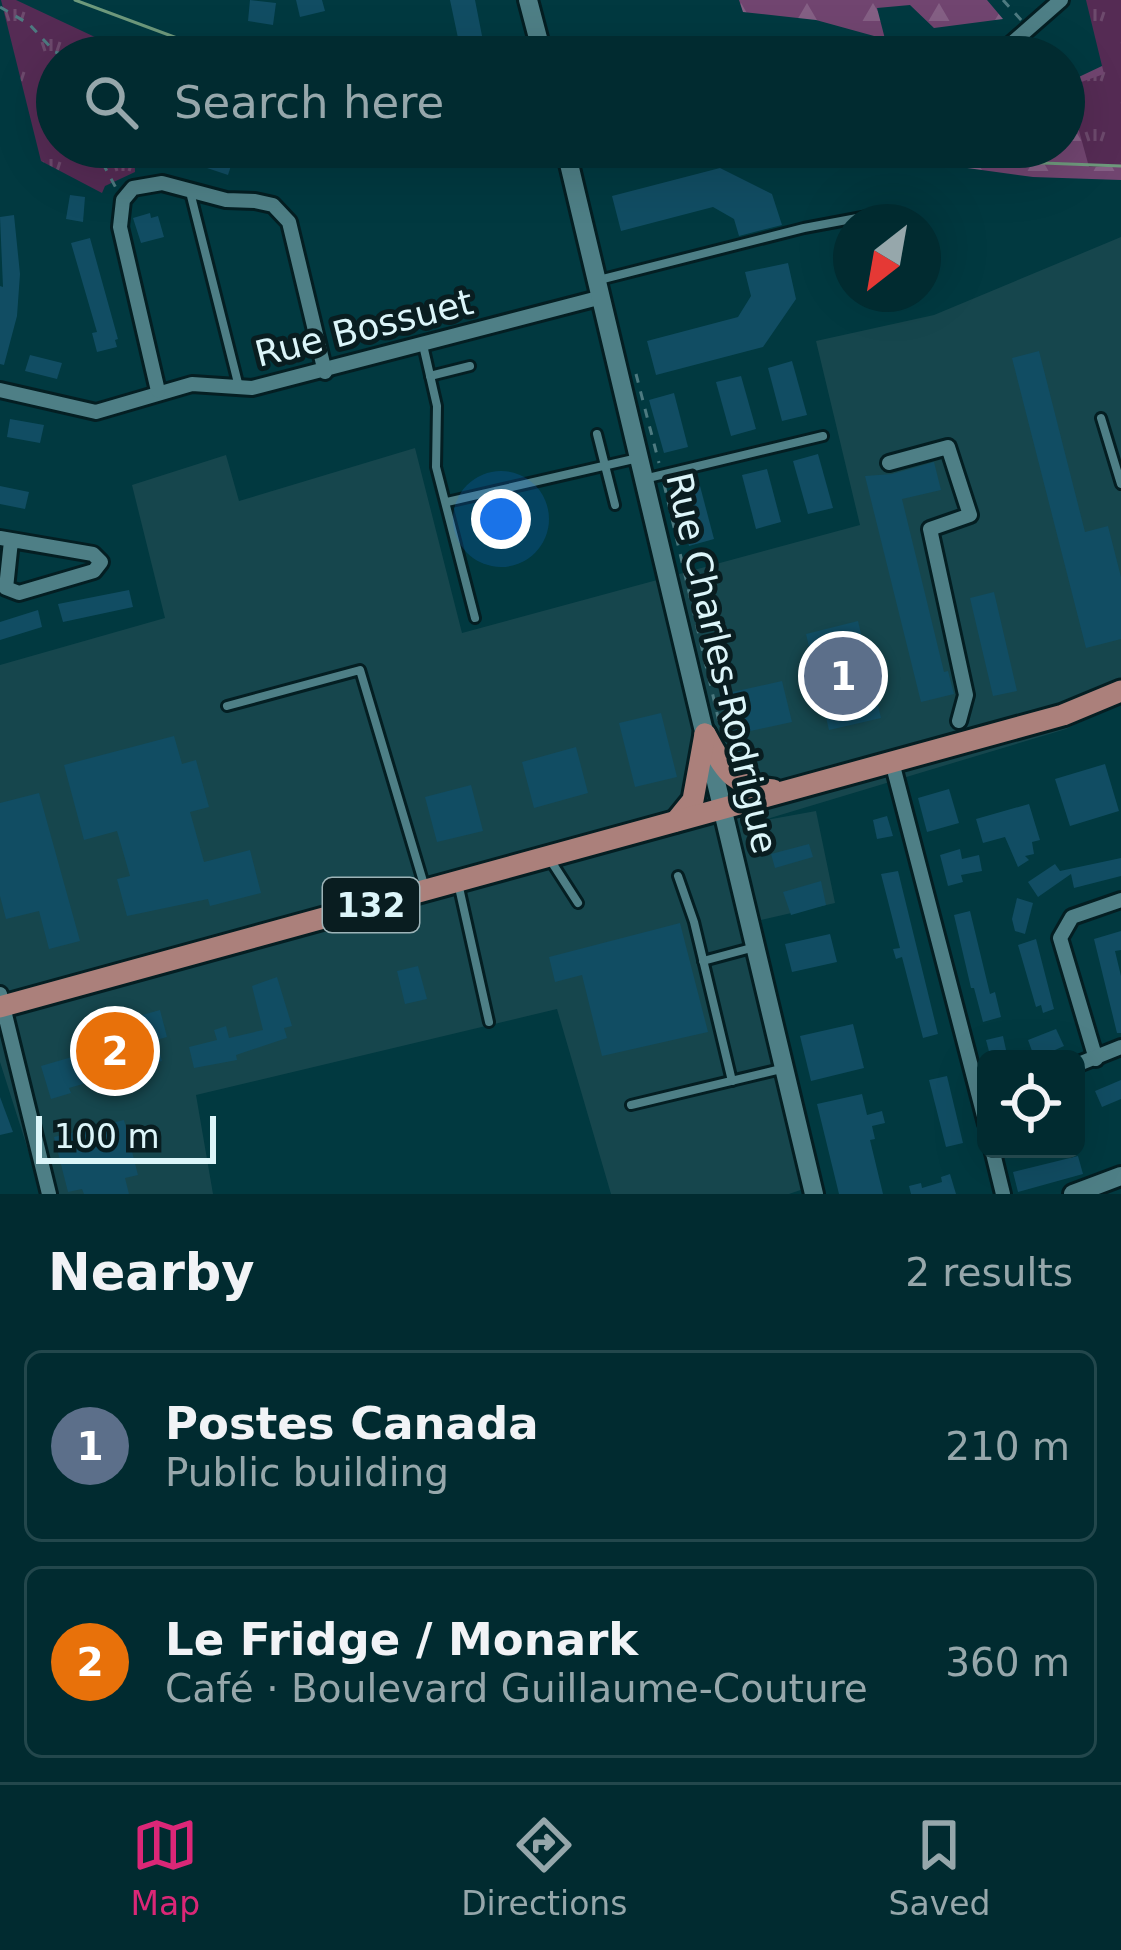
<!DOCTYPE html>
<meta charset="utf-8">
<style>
body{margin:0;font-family:"DejaVu Sans",sans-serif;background:#0f373c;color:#f1f3f6}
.controls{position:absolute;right:36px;bottom:36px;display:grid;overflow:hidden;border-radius:18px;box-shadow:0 12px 48px #0002}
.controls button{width:108px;height:108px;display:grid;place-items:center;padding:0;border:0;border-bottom:3px solid #23474c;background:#012b30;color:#f1f3f6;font:60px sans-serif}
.compass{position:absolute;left:833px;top:204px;width:108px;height:108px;border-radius:50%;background:#012b30;box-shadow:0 12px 48px #0002;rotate:211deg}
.scale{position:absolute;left:36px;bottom:30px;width:180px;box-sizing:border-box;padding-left:12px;border:6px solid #dcf5f9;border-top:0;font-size:33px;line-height:42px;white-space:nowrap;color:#dcf5f9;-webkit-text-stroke:9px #091d20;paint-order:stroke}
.you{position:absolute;left:501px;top:519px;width:42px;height:42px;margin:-30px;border:9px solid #fff;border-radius:50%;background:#1a73e8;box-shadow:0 0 0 18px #1a73e833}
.badge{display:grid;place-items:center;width:78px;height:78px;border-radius:50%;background:#db2777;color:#fff;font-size:39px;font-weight:700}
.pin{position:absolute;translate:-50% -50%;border:6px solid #fff;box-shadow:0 3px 12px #0006}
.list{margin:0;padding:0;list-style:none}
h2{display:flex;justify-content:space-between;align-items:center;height:156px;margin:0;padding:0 48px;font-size:51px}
h2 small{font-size:39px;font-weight:400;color:#96a7ab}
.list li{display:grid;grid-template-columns:78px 1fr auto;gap:36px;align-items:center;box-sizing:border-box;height:192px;margin:0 24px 24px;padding:0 24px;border:3px solid #23474c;border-radius:18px}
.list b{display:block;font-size:45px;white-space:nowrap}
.list p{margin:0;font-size:39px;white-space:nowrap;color:#96a7ab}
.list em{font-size:39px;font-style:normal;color:#96a7ab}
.icon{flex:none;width:66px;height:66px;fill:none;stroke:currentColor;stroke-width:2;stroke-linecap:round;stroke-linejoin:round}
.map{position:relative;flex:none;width:1121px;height:1194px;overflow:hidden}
.search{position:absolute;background:#012b30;box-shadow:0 12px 48px #0002;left:36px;right:36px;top:36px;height:132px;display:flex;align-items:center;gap:30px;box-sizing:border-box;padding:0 42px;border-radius:66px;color:#96a7ab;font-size:45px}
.sheet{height:588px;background:#012b30}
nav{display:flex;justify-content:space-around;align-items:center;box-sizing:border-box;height:168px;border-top:3px solid #23474c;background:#012b30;font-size:33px;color:#96a7ab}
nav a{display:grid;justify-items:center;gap:6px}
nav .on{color:#db2777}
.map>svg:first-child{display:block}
.built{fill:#16464d}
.forest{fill:url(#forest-firs)}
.park{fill:url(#park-tufts)}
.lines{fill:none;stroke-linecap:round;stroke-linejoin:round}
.stream{stroke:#6e997c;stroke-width:3}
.building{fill:#114d63}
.lane-casing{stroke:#041e22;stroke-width:14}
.street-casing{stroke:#041e22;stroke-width:20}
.secondary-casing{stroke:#041e22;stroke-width:24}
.primary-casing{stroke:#041e22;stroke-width:27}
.path{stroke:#4d7a80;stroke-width:3;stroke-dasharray:9 9;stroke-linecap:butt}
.lane{stroke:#4e7f86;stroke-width:8}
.street{stroke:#4e7f86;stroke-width:14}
.secondary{stroke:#4e7f86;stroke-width:18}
.primary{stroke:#ab807b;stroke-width:21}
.labels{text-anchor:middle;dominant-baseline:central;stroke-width:10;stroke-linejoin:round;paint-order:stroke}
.shield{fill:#091d20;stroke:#9db4b8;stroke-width:3}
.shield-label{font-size:33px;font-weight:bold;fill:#dcf5f9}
.street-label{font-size:36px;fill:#dcf5f9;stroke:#091d20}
</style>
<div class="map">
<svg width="1121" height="1194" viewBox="0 0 1121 1194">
<defs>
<pattern id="forest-firs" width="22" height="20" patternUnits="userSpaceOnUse" patternTransform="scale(3)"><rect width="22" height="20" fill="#714570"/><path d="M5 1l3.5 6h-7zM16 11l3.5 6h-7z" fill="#856085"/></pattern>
<pattern id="park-tufts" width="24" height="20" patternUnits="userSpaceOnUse" patternTransform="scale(3)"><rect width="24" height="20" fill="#552b54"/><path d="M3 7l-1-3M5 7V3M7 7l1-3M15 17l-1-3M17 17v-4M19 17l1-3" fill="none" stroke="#6d4a6d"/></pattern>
</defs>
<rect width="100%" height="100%" fill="#013940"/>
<polygon class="built" points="1121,237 1121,701 1066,729 760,821 816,811 835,903 761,920 818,1184 789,1194 611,1194 557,1009 196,1095 213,1194 42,1194 0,1062 0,665 165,618 132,485 226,455 239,501 415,448 462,633 860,525 816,341 934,315"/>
<g class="forest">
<polygon points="739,0 987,0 1003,19 934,28 910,5 877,8 885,39 816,20 743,12"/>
<polygon points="1121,57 1121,180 1033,177 902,159 928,147 1064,147 1064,84"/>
</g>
<g class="park">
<polygon points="1,0 16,0 129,53 129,57 57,57 57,147 134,147 135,172 105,186 102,193 41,161"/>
<polygon points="1086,0 1121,0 1121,166 1089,167 1067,87 1104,74"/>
</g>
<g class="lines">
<g class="stream">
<polyline points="75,0 228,57"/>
<polyline points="808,147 825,155 1121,166"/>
</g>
</g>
<g class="building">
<polygon points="250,0 276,3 273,25 248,21"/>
<polygon points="296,0 322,0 325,11 300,17"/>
<polygon points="450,0 475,0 484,46 515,52 515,57 462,57"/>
<polygon points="147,147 176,147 175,159 147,157"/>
<polygon points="206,147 237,147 228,175 201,166 197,161"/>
<polygon points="720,168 772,194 782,225 739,236 734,219 713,207 621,231 612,196"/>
<polygon points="70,195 85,197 83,222 66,219"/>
<polygon points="150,213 151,218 158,216 164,237 141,243 133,218"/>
<polygon points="14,215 20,274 17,316 4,365 0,364 0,286 3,287 0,217"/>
<polygon points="90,238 118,339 115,340 117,347 97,352 92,333 97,332 71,243"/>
<polygon points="788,263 796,299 763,347 656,375 647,341 738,317 751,296 745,272"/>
<polygon points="1039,351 1085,532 1108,526 1121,577 1121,639 1086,648 1012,358"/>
<polygon points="30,355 62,363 57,379 25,371"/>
<polygon points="792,361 807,415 782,421 768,368"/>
<polygon points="741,376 756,429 731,436 716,382"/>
<polygon points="674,393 688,447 664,453 649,400"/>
<polygon points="10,419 44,425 40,443 7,437"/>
<polygon points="818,454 833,508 808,514 793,461"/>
<polygon points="934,462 941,490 902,499 944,672 948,671 954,694 921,702 865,476 892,474"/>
<polygon points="767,469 781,522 756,529 742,475"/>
<polygon points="0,486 29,492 25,509 0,504"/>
<polygon points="700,486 714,539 689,546 675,492"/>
<polygon points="129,590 133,607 63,622 58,604"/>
<polygon points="994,592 1017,691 993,696 970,598"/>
<polygon points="38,610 42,627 0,640 0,622"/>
<polygon points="858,621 881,718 829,730 806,634"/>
<polygon points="782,681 792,722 737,734 728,693"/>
<polygon points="661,713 677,777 635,787 619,723"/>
<polygon points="174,736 182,764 196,760 209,807 190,812 204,862 250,850 261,893 210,906 208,899 127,916 117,879 130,876 117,831 84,840 64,765"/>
<polygon points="576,747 588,793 534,808 522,762"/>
<polygon points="1105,764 1119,811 1070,826 1055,779"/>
<polygon points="471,785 483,831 437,842 425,797"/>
<polygon points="949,789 959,823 927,832 918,798"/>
<polygon points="39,793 80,941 49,949 39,911 6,919 0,896 0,803"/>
<polygon points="1029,804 1040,840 1032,842 1034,854 1025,856 1029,860 1018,867 1005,837 983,843 976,819"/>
<polygon points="887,816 893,836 877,839 873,820"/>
<polygon points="809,844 813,857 775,868 771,854"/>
<polygon points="960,849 962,859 979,855 982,871 961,875 963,882 948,886 940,855"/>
<polygon points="1121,858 1121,876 1074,888 1071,874 1038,897 1028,882 1055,864 1060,871"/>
<polygon points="898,871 938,1034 923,1038 902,957 896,959 893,949 900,948 881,874"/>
<polygon points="821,881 826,905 791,915 783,892"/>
<polygon points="1017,898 1033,903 1025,934 1015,931 1012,919"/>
<polygon points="970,911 990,994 995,992 1001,1017 983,1022 974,988 971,988 954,915"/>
<polygon points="680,923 708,1032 602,1056 582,975 555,982 549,957"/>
<polygon points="1121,931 1121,950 1115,951 1121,976 1121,1033 1117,1033 1094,939"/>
<polygon points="830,934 837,962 792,972 785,944"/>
<polygon points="1036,939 1054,1009 1043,1013 1041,1005 1036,1007 1018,945"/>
<polygon points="418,966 427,999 405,1004 397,971"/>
<polygon points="277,977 292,1026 284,1028 287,1038 236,1055 237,1060 194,1068 189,1047 217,1040 214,1030 226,1026 229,1038 263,1030 252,986"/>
<polygon points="160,1010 167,1037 156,1040 162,1061 69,1088 71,1093 51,1099 41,1066 120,1043 114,1023"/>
<polygon points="853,1024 864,1068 811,1081 800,1036"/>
<polygon points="1056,1029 1064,1046 1035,1059 1028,1040"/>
<polygon points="1003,1036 1008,1059 991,1059 986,1040"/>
<polygon points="947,1076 963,1143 946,1147 929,1080"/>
<polygon points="1121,1080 1121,1099 1102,1107 1095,1091"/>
<polygon points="862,1094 867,1115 882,1111 885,1123 872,1126 875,1139 870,1140 883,1194 839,1194 817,1104"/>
<polygon points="0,1097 13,1132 0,1135"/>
<polygon points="124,1120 138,1175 125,1178 129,1194 84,1194 82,1189 68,1192 54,1137"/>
<polygon points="1078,1156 1083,1174 1018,1192 1013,1172"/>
<polygon points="950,1174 956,1194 911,1194 909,1186 921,1183 922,1188 942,1182 941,1177"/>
</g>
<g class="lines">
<g class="lane-casing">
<g id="lane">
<polyline points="190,192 239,387"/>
<polyline points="599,280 804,228 889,212"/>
<polyline points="423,345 437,406 436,467 475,618"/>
<polyline points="430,376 470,366"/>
<polyline points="1101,418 1121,484"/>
<polyline points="597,434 615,505"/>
<polyline points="644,479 823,436"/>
<polyline points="447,502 638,458"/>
<polyline points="227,706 360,670 425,888"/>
<polyline points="549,858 578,903"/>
<polyline points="678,876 694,922 732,1081"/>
<polyline points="458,883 489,1022"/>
<polyline points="703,961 755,947"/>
<polyline points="631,1105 785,1068"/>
</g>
</g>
<g class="street-casing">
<g id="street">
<polyline points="996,57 1061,0"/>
<polyline points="0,390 96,412 192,384 252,388 602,297"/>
<polyline points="158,391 120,227 123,200 133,188 162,183 226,200 255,201 273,205 289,222 325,372"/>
<polyline points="889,463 948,447 970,515 930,529 966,695 959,721"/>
<polyline points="0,538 93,554 101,562 94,571 19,593 6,588 11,541"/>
<polyline points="892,762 986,1124"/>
<polyline points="0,994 49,1194"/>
<polyline points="1096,1059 1060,938 1072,917 1121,900"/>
<polyline points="1076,1065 1121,1047"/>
<polyline points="992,1149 1003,1194"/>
</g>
</g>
<g class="secondary-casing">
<g id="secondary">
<polyline points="528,0 543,57"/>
<polyline points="565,147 814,1194"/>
<polyline points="1073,1194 1121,1176"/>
</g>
</g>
<g class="primary-casing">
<g id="primary">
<path d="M705,734c21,37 24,50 68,56"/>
<polyline points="676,821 693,800 705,734"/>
<polyline points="0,1007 1063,715 1121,691"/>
</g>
</g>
<g class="path">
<polyline points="1003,0 1022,21"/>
<polyline points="0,7 29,24 55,52 72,57"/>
<polyline points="94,147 116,188"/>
<polyline points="636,374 659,463"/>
<polyline points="664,484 720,726"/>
</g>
<use href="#lane" class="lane"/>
<use href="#street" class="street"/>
<use href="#secondary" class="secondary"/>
<use href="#primary" class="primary"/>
</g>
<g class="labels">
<rect class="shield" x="323" y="878" width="96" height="54" rx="9"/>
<g class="shield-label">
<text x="371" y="905">132</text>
</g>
<g class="street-label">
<text transform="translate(364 328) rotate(-14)">Rue Bossuet</text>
<text transform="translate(722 663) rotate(77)">Rue Charles-Rodrigue</text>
</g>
</g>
</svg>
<div class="controls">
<button><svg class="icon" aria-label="locate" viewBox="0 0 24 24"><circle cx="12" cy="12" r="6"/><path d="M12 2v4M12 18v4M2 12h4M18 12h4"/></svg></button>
</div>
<svg class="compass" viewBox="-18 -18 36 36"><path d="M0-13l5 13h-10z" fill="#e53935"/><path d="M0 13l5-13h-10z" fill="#96a7ab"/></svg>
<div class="scale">100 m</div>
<div class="you"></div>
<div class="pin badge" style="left:843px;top:676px;background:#5c6f8a">1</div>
<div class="pin badge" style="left:115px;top:1051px;background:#e8710a">2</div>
<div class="search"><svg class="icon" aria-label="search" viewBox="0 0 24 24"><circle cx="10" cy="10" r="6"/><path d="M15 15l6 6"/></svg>Search here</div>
</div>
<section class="sheet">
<h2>Nearby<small>2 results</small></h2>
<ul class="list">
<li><span class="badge" style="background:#5c6f8a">1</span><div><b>Postes Canada</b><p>Public building</p></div><em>210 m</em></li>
<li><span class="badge" style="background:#e8710a">2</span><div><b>Le Fridge / Monark</b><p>Café · Boulevard Guillaume-Couture</p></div><em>360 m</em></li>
</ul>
</section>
<nav>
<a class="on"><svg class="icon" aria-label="map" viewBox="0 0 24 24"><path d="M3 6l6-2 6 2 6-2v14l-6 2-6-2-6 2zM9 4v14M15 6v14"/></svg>Map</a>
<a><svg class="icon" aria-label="directions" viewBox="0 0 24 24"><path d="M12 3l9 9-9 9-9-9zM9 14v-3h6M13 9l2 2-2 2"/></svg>Directions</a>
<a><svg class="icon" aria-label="saved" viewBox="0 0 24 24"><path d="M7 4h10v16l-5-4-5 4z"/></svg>Saved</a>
</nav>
